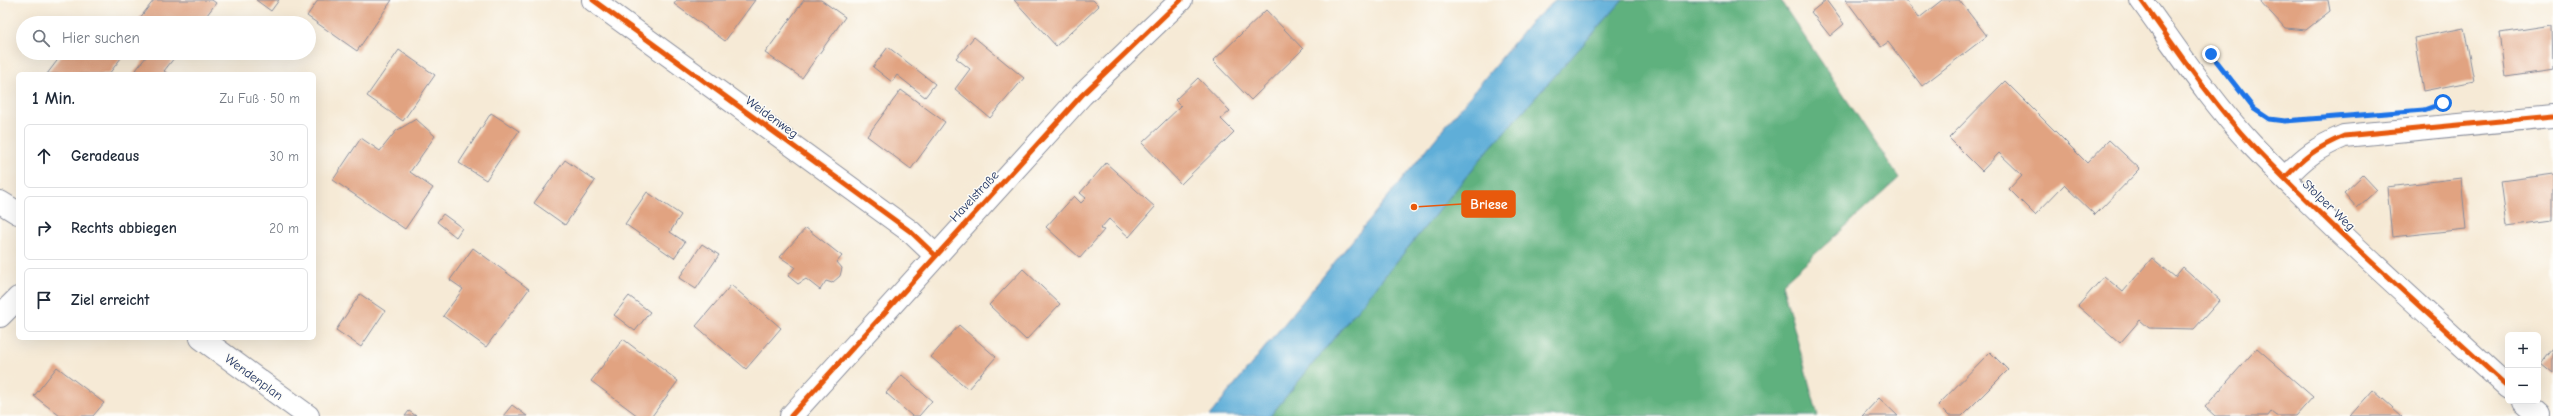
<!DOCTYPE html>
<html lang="de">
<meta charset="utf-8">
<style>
body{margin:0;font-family:"Comic Neue",sans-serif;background:#f2f2f3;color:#1f2937}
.controls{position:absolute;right:12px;bottom:12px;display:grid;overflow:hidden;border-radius:6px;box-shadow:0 4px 16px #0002}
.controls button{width:36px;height:36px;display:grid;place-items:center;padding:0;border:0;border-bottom:1px solid #e0e1e3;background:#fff;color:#1f2937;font:20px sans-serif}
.stop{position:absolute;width:12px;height:12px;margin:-9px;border:3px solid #1a73e8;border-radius:50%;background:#fff}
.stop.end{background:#1a73e8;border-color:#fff;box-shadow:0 1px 4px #0008}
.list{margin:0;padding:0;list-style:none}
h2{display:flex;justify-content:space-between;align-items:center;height:52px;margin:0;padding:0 16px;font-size:17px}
h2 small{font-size:13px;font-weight:400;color:#747a83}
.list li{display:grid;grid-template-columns:26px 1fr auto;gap:12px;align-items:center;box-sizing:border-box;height:64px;margin:0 8px 8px;padding:0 8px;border:1px solid #e0e1e3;border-radius:6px}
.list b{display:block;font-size:15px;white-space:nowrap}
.list em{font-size:13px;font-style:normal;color:#747a83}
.icon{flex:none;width:22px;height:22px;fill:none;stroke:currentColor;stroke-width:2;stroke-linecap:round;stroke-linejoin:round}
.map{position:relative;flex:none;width:2553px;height:416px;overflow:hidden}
.search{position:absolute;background:#fff;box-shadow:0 4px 16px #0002;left:16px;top:16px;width:300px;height:44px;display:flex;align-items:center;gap:10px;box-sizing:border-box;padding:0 14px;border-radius:22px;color:#747a83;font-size:15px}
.panel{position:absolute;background:#fff;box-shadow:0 4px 16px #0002;left:16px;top:72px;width:300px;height:268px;border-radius:6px}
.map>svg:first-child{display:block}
.forest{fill:#5fb17e;stroke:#3d706e}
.water{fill:#5eaed8;stroke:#3c6e9b}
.building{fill:#e1a381}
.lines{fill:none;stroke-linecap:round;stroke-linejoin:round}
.street-casing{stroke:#888c9a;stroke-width:24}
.path{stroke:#888c9a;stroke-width:2.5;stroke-dasharray:1 3;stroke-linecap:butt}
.street{stroke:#fff;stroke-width:22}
.cycleway-casing{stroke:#fdfcf7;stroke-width:8}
.cycleway{stroke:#e8590c;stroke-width:5}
.route{stroke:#1a73e8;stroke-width:5}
.labels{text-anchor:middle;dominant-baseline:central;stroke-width:3;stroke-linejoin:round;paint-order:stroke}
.street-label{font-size:13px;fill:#1b2f5e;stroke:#fdfcf7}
.leader{fill:none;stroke:#e8590c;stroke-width:1.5}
.callout-dot{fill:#e8590c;stroke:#fdfcf7;stroke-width:1.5}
.callout{fill:#e8590c;stroke:#e8590c;stroke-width:1.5}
.callout-label{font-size:14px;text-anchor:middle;font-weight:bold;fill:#fff}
</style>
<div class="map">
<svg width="2553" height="416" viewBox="0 0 2553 416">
<rect width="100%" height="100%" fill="#fdfcf7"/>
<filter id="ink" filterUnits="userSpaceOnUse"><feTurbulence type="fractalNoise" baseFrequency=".025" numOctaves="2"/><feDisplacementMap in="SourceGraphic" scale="8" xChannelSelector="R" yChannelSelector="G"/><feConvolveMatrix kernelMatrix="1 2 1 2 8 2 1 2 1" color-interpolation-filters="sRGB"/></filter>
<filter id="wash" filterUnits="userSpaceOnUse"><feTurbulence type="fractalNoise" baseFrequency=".012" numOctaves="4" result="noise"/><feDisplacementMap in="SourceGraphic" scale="16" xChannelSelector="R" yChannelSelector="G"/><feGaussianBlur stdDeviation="0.9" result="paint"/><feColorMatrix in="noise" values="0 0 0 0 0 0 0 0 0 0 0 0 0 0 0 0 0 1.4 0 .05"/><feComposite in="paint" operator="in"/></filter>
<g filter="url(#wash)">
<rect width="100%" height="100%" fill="#f6ead6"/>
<polygon class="forest" points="1623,0 1780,0 1899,178 1782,284 1818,416 1270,416 1488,150"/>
<polygon class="water" points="1556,0 1623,0 1488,150 1270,416 1209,416 1529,24"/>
<g id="blocks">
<g class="building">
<polygon points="154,0 212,0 216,3 201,23 145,23 139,19"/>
<polygon points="256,0 279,0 271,11"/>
<polygon points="318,0 392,0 357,51 307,16"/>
<polygon points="677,0 755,0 725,41 674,4"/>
<polygon points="804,0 821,0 845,17 802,78 765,53"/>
<polygon points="1014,0 1093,0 1099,6 1056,46"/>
<polygon points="1826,0 1844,24 1830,36 1811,12"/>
<polygon points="1846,0 1905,0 1919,18 1942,0 1959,0 1987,36 1922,86 1888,42 1881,47"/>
<polygon points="2259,0 2328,0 2330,11 2306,30 2285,28"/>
<polygon points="1266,10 1303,49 1251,100 1213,61"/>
<polygon points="2552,25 2553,70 2506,77 2500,33"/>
<polygon points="2464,28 2474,81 2423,91 2414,38"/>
<polygon points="974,37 1024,78 990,118 955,89 970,69 956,58"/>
<polygon points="888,47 935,84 925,97 897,75 892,82 873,67"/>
<polygon points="399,50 435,75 403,121 367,96"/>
<polygon points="63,53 123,53 124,54 109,74 47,74"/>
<polygon points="149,53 178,53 164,71 168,74 133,74"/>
<polygon points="1198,78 1230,111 1221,119 1234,132 1181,184 1142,143 1181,106 1175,100"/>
<polygon points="2005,81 2087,163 2109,140 2140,169 2095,215 2064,185 2035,215 2009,189 2022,175 1999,153 1982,171 1949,138"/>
<polygon points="901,90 945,122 911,169 867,136"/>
<polygon points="491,113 519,131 486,180 459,163"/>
<polygon points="416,119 435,136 410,172 433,188 405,229 333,180 361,138 380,151 396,131"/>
<polygon points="565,160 595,181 565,225 534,203"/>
<polygon points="1106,163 1155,207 1129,237 1109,219 1100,229 1104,230 1080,258 1046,227 1074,196 1081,203 1086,198 1080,193"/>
<polygon points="2553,174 2553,220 2507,226 2501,181"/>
<polygon points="2363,175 2377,190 2357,208 2344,193"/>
<polygon points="2461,178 2466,229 2392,237 2387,187"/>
<polygon points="647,192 681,215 670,232 685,242 674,258 625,224"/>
<polygon points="443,214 462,228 456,237 437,222"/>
<polygon points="806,228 842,256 837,262 842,268 840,276 832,283 826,281 820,290 806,279 798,284 788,276 795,267 780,257"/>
<polygon points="702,244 719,255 696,289 679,278"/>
<polygon points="473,248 529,289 486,347 443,316 463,289 450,280"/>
<polygon points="2152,258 2175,277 2183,267 2220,300 2194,329 2149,328 2140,320 2120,343 2078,306 2104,276 2123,292"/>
<polygon points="1023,269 1060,304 1026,340 989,305"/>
<polygon points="731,285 781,328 746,369 696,326"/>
<polygon points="360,294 385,311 361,347 336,330"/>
<polygon points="629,296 650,312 635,331 614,315"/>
<polygon points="959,325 996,357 968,389 931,357"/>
<polygon points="623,339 678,381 652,416 638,416 591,381"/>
<polygon points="2257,348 2313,397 2296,416 2276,416 2271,412 2268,416 2215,416 2205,407"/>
<polygon points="2553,349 2553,374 2541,364"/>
<polygon points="1990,352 2008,370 1962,416 1949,416 1938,405"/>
<polygon points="57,367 104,403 93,416 60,416 34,396"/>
<polygon points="902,375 932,401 919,416 912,416 886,393"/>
<polygon points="2373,390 2402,416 2350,416"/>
<polygon points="1879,398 1898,416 1862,416"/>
<polygon points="512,405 527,416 503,416"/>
<polygon points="409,411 416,416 405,416"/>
</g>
</g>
</g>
<g filter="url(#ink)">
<use href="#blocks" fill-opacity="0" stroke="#888c9a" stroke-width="1"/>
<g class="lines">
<g class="street-casing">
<g id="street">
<polyline points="593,0 911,232 935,255"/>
<path d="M2141,0c35,48 69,100 110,144 81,85 170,163 257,243"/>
<path d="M2285,178c19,-21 33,-31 59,-42l209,-20"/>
<polyline points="0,202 18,213"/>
<polyline points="0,316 18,298"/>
<polyline points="201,338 308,416"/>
<polyline points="2523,401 2540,416"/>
<polyline points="791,416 1082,95 1181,0"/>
</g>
</g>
<polyline class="path" points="2269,119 2285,121 2309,118"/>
<use href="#street" class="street"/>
<g class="cycleway-casing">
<g id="cycleway">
<polyline points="593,0 911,232 935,255"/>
<path d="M2141,0c35,48 69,100 110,144 81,85 170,163 257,243"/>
<path d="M2285,178c19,-21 33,-31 59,-42l209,-20"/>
<polyline points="791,416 1082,95 1181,0"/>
</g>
</g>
<use href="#cycleway" class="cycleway"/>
</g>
</g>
<g class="lines" filter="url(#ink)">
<polyline class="route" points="2211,54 2254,109 2269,119 2285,121 2424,110 2443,103"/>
</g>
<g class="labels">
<g class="street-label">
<text transform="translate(772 117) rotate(36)">Weidenweg</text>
<text transform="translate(974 196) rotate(-47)">Havelstraße</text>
<text transform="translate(2329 205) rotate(44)">Stolper Weg</text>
<text transform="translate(254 377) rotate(36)">Wendenplan</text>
</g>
</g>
<path class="leader" d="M1414 207L1462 204"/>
<circle class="callout-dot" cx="1414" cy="207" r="4"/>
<rect class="callout" x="1462" y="191" width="53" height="26" rx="4"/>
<g class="callout-label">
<text x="1489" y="209">Briese</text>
</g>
</svg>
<div class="controls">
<button>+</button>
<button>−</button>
</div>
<div class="stop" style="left:2443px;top:103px"></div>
<div class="stop end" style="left:2211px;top:54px"></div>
<div class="search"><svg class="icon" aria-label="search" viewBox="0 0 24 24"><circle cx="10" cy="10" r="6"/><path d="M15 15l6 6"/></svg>Hier suchen</div>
<section class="panel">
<h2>1 Min.<small>Zu Fuß · 50 m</small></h2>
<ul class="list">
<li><svg class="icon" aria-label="ahead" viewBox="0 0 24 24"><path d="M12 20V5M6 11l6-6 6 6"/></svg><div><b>Geradeaus</b></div><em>30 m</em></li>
<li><svg class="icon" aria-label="right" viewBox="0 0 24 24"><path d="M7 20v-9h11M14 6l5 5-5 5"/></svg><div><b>Rechts abbiegen</b></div><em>20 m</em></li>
<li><svg class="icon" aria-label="arrive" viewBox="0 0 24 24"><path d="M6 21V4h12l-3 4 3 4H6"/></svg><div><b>Ziel erreicht</b></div></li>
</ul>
</section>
</div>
